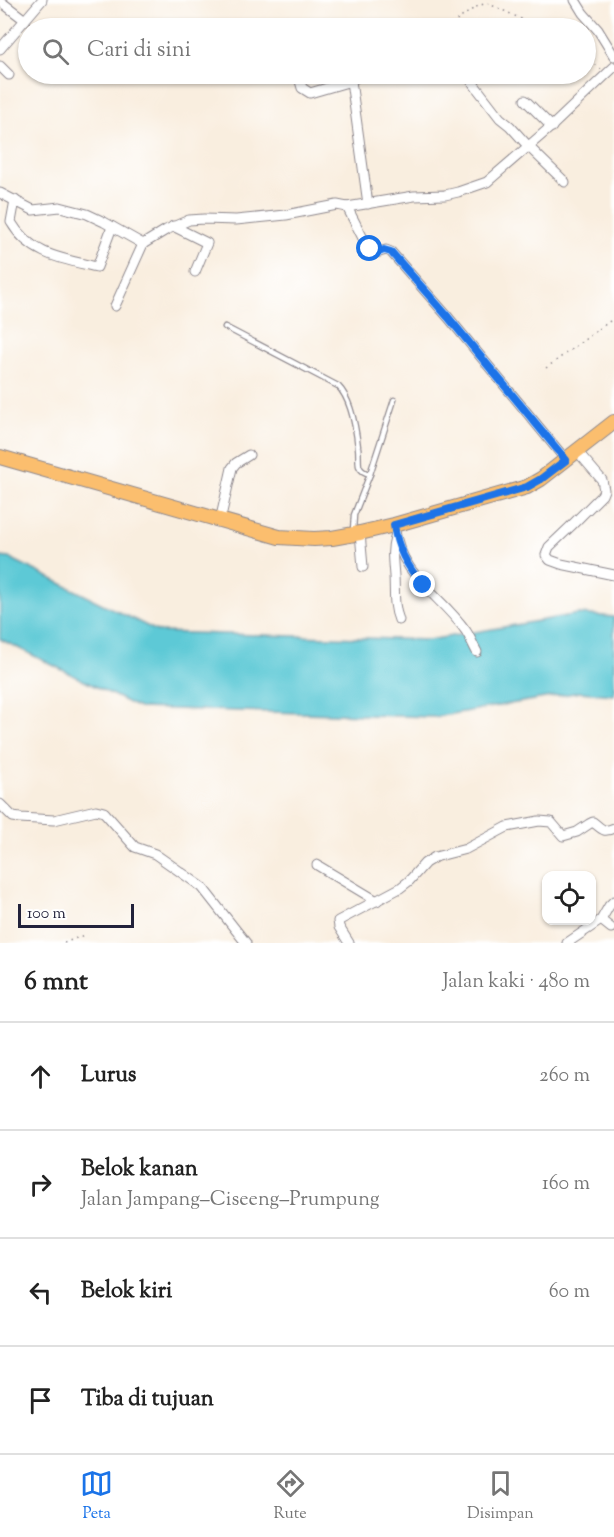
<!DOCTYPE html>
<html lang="id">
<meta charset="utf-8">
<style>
body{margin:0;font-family:"Sorts Mill Goudy",serif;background:#f6f6f6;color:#222}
.controls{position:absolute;right:18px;bottom:18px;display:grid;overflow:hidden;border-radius:12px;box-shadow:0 2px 4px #0004}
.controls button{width:54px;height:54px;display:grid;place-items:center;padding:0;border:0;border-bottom:2px solid #e0e0e0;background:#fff;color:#222;font:30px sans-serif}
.scale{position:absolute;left:18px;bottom:15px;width:116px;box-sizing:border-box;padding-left:6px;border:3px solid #22223b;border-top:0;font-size:16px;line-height:21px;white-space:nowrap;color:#22223b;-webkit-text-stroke:4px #fff;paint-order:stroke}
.stop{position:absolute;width:18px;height:18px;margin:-14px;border:4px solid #1a73e8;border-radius:50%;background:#fff}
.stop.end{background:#1a73e8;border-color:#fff;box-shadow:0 2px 6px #0008}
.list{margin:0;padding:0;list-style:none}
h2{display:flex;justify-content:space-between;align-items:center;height:78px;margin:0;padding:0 24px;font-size:26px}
h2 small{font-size:20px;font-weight:400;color:#767676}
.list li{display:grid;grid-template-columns:39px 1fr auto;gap:18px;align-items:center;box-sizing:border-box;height:108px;padding:0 24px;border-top:2px solid #e0e0e0}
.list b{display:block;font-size:22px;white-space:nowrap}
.list p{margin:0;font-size:20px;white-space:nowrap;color:#767676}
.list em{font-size:20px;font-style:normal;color:#767676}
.icon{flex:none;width:33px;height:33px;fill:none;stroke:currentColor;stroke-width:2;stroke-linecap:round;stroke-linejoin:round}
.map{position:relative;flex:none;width:614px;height:943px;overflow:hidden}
.search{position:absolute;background:#fff;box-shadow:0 2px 4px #0004;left:18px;right:18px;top:18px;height:66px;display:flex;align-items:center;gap:15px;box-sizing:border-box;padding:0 21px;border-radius:33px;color:#767676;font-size:22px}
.sheet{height:510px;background:#fff}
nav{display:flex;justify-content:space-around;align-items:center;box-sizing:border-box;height:84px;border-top:2px solid #e0e0e0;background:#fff;font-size:16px;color:#767676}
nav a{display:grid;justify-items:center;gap:3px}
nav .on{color:#1a73e8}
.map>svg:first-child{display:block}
.water{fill:#5dc9d6;stroke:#407688;stroke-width:1.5}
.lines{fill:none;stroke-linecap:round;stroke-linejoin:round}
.lane-casing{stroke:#8e888d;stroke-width:7}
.street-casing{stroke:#8e888d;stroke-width:11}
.primary-casing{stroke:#8e888d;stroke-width:16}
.path{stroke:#8e888d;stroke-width:1.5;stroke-dasharray:1.5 4.5;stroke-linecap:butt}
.lane{stroke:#fff;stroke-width:4.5}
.street{stroke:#fff;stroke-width:9}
.primary{stroke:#fbbe6e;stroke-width:14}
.route{stroke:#1a73e8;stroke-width:8}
</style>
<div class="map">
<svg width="614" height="943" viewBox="0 0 614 943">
<rect width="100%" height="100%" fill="#fff"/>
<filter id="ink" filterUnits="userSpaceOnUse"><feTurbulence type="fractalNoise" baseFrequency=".0167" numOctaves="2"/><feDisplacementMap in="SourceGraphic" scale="12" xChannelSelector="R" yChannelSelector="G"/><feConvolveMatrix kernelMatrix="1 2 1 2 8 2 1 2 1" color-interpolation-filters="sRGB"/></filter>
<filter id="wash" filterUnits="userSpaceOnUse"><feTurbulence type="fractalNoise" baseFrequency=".008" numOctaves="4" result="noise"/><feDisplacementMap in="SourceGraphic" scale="24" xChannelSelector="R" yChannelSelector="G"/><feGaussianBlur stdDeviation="1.35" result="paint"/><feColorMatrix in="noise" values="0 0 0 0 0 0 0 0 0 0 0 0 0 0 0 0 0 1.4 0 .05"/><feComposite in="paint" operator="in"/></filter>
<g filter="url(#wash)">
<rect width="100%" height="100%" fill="#f9eedf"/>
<polygon class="water" points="0,557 10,558 159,632 429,640 578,614 614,617 614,695 580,692 434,717 139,708 0,639"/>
</g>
<g filter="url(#ink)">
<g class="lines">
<g class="lane-casing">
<g id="lane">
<path d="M225,327l113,59c13,13 18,43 20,61 1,6 0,13 1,19 2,5 6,7 11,8"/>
<polyline points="353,531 354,515 370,474 394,400"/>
</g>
</g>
<g class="street-casing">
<g id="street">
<polyline points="575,0 583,13 598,30 614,56"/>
<polyline points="0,1 25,20"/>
<polyline points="0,49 42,0"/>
<polyline points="0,66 9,75"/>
<polyline points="298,74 302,88 310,93 351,81 368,204"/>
<polyline points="466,74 500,118 510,126 529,147 565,182"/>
<polyline points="351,81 361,74"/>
<polyline points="525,100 552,127"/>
<polyline points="0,193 33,210 60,207 87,214 104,222 143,244 166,230 189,220 204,219 236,220 286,215 337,205 347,207 414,196 445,195 458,192 487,182 553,125 614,67"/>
<path d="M15,200l-4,22c19,33 52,37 86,45l15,-40"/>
<polyline points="347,207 368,248 376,253 386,250 391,252 448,317 566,460"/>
<polyline points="173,226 207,243 195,272"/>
<polyline points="115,306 143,244"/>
<polyline points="577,451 602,480 604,490 602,495 571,526 549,547 546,555 550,560 561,564 614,575"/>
<polyline points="220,521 232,468 236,463 249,455"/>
<path d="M394,525c6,52 45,68 72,106 4,6 7,14 11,21"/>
<polyline points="360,533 363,567"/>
<path d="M395,537c-4,13 -2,25 -1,39 1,16 -1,29 5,44"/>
<polyline points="0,804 13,817 20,818 54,820 96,810 104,812 135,847 155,854 202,887 246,943"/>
<polyline points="317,865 377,901"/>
<polyline points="601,920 611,928"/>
<path d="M349,943l-10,-16 -1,-6 62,-33 9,-7 16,-18 10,-6 31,-8 41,-22 32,-6 12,1 12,14 14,-4 12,-8 4,-2c9,7 10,11 21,6"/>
<polyline points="567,943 601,920 609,906 614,901"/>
</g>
</g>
<g class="primary-casing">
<polyline id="primary" points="0,457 279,537 314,539 332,538 360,533 394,525 527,487 541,479 614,422"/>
</g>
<g class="path">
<polyline points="447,28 470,11 478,6 487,3 528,22 546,28"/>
<polyline points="586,57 601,69"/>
<polyline points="546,368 614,318"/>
<polyline points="64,943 84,935"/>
</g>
<use href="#lane" class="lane"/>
<use href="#street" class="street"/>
<use href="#primary" class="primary"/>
</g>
</g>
<g class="lines" filter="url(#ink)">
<path class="route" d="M370,249l6,4 8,-3 7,2 57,65 118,143 -25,19 -14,8 -133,38c3,23 14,43 29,60"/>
</g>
</svg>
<div class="controls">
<button><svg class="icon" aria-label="locate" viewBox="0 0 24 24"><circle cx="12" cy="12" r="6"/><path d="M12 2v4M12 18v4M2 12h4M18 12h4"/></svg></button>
</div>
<div class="scale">100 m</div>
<div class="stop" style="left:370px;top:249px"></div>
<div class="stop end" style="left:423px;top:585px"></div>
<div class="search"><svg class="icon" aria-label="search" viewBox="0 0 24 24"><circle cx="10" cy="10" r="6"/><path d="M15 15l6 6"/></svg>Cari di sini</div>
</div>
<section class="sheet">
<h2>6 mnt<small>Jalan kaki · 480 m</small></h2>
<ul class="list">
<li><svg class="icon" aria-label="ahead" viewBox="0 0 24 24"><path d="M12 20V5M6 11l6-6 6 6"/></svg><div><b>Lurus</b></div><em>260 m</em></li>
<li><svg class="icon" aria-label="right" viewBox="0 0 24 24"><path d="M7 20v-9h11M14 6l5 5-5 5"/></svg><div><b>Belok kanan</b><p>Jalan Jampang–Ciseeng–Prumpung</p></div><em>160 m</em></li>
<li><svg class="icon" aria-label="left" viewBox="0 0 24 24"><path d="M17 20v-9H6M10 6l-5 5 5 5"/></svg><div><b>Belok kiri</b></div><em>60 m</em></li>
<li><svg class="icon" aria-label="arrive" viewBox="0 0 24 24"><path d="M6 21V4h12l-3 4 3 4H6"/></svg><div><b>Tiba di tujuan</b></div></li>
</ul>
</section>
<nav>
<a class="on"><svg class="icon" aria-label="map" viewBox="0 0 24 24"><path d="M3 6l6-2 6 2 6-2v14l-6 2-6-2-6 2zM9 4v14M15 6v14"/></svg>Peta</a>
<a><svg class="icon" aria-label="directions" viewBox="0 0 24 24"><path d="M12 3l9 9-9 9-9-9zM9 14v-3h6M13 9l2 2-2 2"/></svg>Rute</a>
<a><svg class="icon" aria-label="saved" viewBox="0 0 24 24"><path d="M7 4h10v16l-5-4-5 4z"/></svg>Disimpan</a>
</nav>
